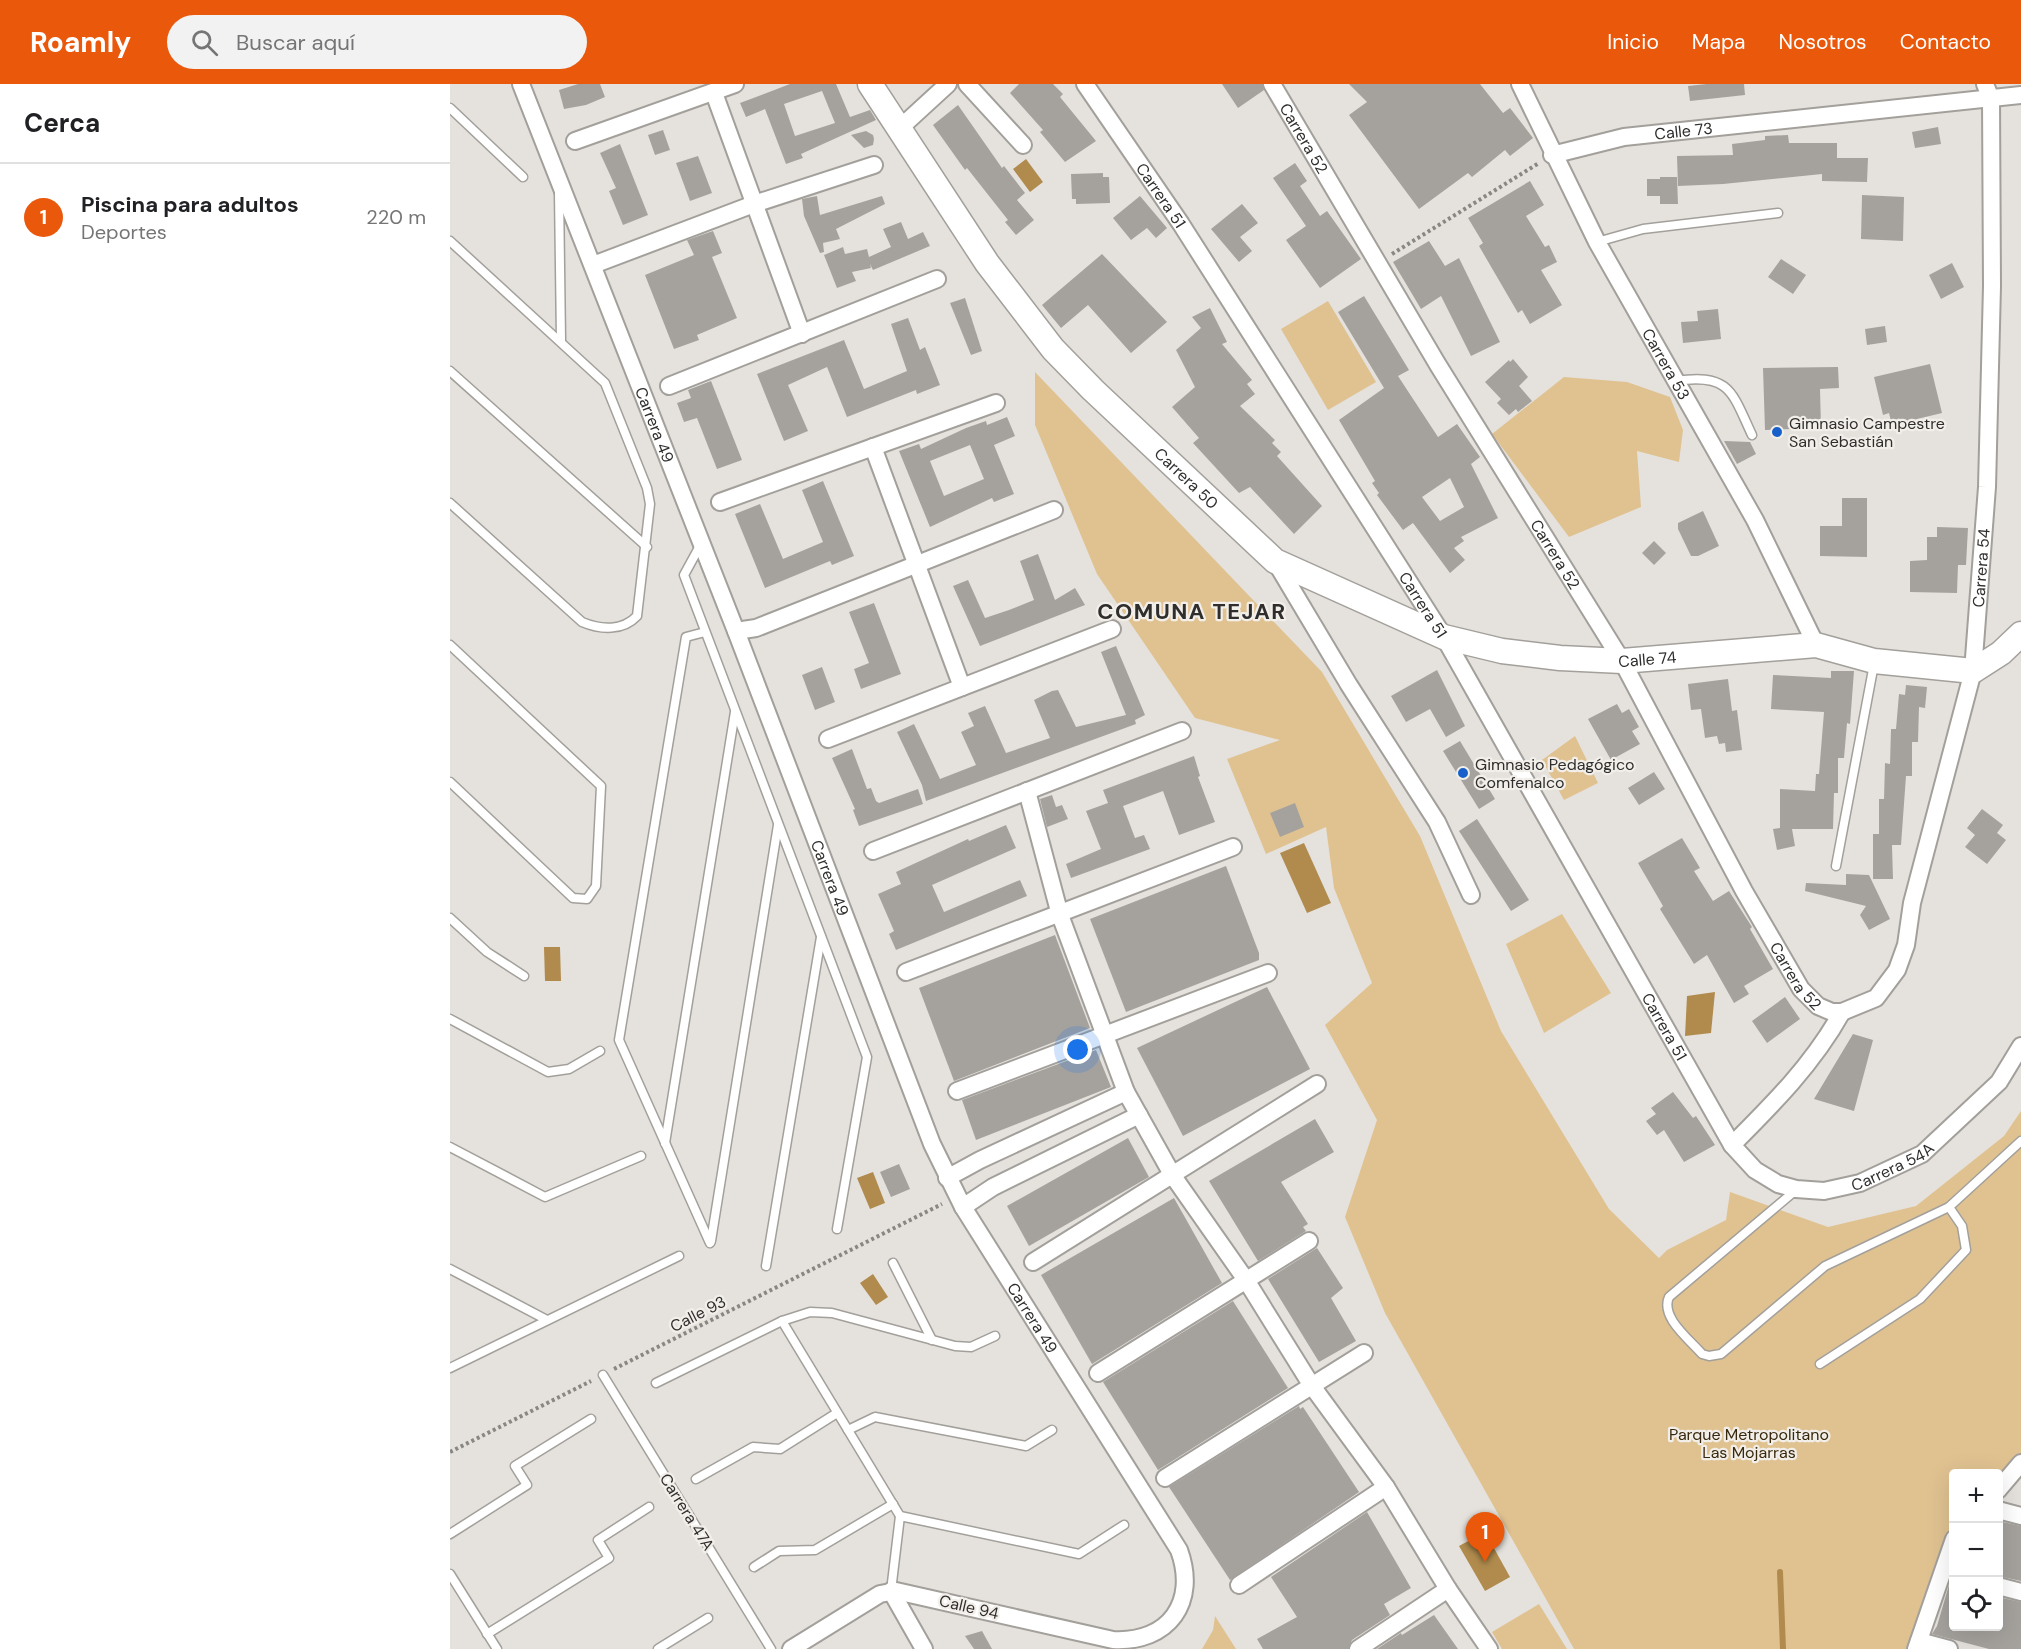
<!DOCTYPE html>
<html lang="es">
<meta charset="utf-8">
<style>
body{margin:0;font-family:"DM Sans",sans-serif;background:#f2f2f2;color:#202124}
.controls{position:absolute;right:18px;bottom:18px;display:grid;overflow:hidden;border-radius:6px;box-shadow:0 6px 24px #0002}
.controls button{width:54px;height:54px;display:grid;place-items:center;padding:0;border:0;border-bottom:2px solid #e0e0e0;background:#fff;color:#202124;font:30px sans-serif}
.you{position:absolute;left:628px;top:966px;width:21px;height:21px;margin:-15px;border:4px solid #fff;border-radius:50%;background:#1a73e8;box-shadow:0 0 0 9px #1a73e833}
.badge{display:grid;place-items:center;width:39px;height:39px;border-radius:50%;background:#ea580c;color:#fff;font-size:20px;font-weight:700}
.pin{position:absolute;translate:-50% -50px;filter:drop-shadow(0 2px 3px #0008)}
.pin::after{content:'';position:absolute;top:32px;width:21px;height:18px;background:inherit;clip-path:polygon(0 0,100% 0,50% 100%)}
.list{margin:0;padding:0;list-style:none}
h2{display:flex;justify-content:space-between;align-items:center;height:78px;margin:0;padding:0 24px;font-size:26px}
h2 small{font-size:20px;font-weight:400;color:#757577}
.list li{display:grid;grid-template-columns:39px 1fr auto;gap:18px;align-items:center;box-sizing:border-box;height:108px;padding:0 24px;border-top:2px solid #e0e0e0}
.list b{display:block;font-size:22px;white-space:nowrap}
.list p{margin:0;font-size:20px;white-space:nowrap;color:#757577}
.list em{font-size:20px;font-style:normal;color:#757577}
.icon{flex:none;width:33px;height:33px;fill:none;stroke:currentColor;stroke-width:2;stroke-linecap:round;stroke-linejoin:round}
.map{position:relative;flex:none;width:1571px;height:1565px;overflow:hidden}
header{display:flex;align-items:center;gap:36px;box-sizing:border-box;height:84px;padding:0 30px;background:#ea580c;color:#fff}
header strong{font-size:28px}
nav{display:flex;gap:33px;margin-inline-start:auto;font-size:21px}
.search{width:420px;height:54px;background:#f2f2f2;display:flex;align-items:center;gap:15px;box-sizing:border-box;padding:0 21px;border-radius:33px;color:#757577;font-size:22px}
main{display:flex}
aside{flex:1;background:#fff}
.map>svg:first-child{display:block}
.green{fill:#e0c291}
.water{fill:#b08b4d}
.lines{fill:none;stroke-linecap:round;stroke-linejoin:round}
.stream{stroke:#b08b4d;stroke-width:6}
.building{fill:#a5a29e;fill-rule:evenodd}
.lane-casing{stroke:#a3a09b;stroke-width:11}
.street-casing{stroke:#a3a09b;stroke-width:20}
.secondary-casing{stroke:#a3a09b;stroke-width:27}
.path{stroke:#898783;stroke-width:4;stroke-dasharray:3 3;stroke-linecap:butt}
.lane{stroke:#fff;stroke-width:8}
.street{stroke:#fff;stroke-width:16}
.secondary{stroke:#fff;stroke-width:24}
.poi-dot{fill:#195fca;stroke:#f2efea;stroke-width:2}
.labels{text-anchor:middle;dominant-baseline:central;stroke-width:4.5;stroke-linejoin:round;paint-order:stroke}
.street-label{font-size:16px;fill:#2f2e2c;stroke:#f2efea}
.poi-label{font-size:16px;fill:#2f2e2c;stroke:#f2efea;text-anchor:start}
.park-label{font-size:16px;fill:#39290c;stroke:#f2efea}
.district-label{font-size:22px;font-weight:bold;letter-spacing:1.5px;fill:#2f2e2c;stroke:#f2efea}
</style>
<header>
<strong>Roamly</strong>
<div class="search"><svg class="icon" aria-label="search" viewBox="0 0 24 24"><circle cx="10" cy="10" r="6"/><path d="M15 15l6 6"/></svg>Buscar aquí</div>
<nav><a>Inicio</a><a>Mapa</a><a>Nosotros</a><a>Contacto</a></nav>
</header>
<main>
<aside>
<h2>Cerca<small></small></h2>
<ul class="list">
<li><span class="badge">1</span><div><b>Piscina para adultos</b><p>Deportes</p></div><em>220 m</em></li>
</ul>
</aside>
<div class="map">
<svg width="1571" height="1565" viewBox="0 0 1571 1565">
<rect width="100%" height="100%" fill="#e5e2dd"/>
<g class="green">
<polygon points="878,217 926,298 878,326 831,245"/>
<polygon points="585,288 872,588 970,752 1051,947 1159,1125 1209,1174 1217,1166 1276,1136 1280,1108 1378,1143 1466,1122 1554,1052 1571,1027 1571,1379 1549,1406 1548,1390 1504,1390 1503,1473 1469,1565 1124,1565 935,1229 895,1133 927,1036 875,941 922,899 884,804 876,743 816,770 777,675 830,656 745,634 647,490 585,341"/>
<polygon points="1114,293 1177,298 1220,313 1233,346 1229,378 1187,367 1191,423 1119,453 1042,350"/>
<polygon points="1125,652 1148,699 1114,716 1092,676"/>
<polygon points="1112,830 1161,909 1094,949 1056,860"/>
<polygon points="1089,1520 1117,1565 1052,1565 1042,1548"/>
<polygon points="765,1532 786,1565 752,1565 763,1546"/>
</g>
<g class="water">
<polygon points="576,75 593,98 580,108 563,85"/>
<polygon points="854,759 881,819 857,829 830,769"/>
<polygon points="94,863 110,863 111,897 95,897"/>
<polygon points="1265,908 1261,949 1235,952 1237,912"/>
<polygon points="423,1088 435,1119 420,1125 407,1094"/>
<polygon points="423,1190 438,1213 426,1221 410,1199"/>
<polygon points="1035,1448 1060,1493 1035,1507 1009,1462"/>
</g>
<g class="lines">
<polyline class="stream" points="1330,1488 1333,1565"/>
</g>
<g class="building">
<polygon points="128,0 150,0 155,13 136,21 114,25 109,6"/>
<path d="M340,0h46l14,33 20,-7 6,10 -75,34 2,4 -17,6 -21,-55 -19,8 -6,-14zM372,7l13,32 -40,13 -11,-32z"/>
<polygon points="569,0 603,0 613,10 610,13 646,57 615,78 590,48 593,46 560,9"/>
<polygon points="772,0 812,0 814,6 788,24"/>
<polygon points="899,0 1030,0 1053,29 1060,24 1083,54 1060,72 1055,66 1022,93 1018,89 969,125 899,31 917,18"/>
<polygon points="1257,0 1294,0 1295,11 1240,17 1238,2"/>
<polygon points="508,21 552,84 554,82 575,109 567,116 584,136 566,151 555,138 558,136 517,84 515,86 483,41"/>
<polygon points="1488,43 1491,60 1465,64 1462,48"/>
<polygon points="213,46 220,66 205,71 198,51"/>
<polygon points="416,47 423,51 424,55 423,61 414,64 401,51"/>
<polygon points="1338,51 1339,59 1387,59 1387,74 1418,74 1417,98 1372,97 1372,90 1273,100 1228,102 1227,72 1283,71 1282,60 1315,56 1315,52"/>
<polygon points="170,60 198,131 173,141 159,107 166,104 150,69"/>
<polygon points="248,72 262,109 240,117 226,79"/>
<polygon points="845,79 857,97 850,102 870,132 877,127 911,175 870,204 836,156 856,142 823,94"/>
<polygon points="653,89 653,93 659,93 660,119 626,120 626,115 622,115 621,90"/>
<polygon points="1210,93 1227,93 1228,120 1210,120 1210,112 1197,112 1197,95 1210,95"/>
<polygon points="1080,97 1094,121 1076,132 1095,163 1099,161 1107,178 1091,186 1112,221 1080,240 1072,226 1068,229 1029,162 1033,159 1018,134"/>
<polygon points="1412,111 1454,113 1453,157 1411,155"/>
<polygon points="367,112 370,131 432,112 435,120 386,145 390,155 373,159 374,168 370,169 354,132 352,115"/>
<polygon points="690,112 717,144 706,154 697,144 681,156 663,134"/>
<polygon points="792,120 808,139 790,153 802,167 789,178 761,145"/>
<polygon points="451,138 458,155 473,148 480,162 423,186 420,180 421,184 402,188 406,197 387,204 374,171 393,163 395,170 417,165 419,173 441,163 433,145"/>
<polygon points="263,147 272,169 262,173 287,234 247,251 249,256 224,265 195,191 244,171 237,156"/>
<polygon points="979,157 995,182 1009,174 1050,258 1021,272 991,212 971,225 943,178"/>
<polygon points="652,170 717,238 681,269 638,221 611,244 592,221"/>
<polygon points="1331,175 1356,191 1343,210 1318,193"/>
<polygon points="1502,179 1514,203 1491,215 1479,191"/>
<path d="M914,212l45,74 -11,6 40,61 19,-13 23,33 -9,7 27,54 -37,19 3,4 -10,7 11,12 -15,13 -37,-50 -10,7 -26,-35 2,-2 -7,-10 3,-2 -36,-61 45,-32 -46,-76zM1000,394l14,29 -24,14 -18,-24z"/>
<polygon points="515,214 532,267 521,271 500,219"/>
<polygon points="760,224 777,258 772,260 802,296 797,300 805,310 790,322 825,356 822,359 831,368 827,372 872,422 844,450 800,403 789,409 743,359 749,354 722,323 745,303 726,266 751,244 742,233"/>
<polygon points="1268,225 1271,255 1233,259 1231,238 1248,237 1247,227"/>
<polygon points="458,234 470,266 475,263 490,301 467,310 466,306 397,333 377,283 338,301 358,347 334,357 307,290 394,256 414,305 457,287 441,240"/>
<polygon points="1435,242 1437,258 1417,261 1415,245"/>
<polygon points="1063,275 1078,293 1069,302 1082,317 1068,328 1066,325 1059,331 1047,319 1051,315 1035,298 1059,276 1060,278"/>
<polygon points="1480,280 1492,329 1442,341 1439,329 1433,331 1424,293"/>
<polygon points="1388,283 1389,304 1370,305 1371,344 1315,346 1313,284"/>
<polygon points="261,297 292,376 267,385 247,334 234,338 227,319 241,314 238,306"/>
<path d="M557,333l8,19 -21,9 20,49 -20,8 -2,-4 -62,29 -31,-76 20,-7 2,5 45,-21 20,-7 1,4zM520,361l14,34 -40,17 -14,-35z"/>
<polygon points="1274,357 1300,358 1306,370 1287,380"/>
<polygon points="373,397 404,472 382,481 380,477 315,504 285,430 310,420 333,475 373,458 352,406"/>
<polygon points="1392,414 1417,414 1417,473 1370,472 1370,442 1392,442"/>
<polygon points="1253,427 1269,462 1248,472 1241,472 1228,445 1228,439"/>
<polygon points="1487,443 1518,444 1516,481 1508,481 1507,509 1460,508 1460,477 1477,476 1477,453 1487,453"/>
<polygon points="1204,457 1216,469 1204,481 1192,469"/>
<polygon points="588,470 605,516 625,504 635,521 530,562 503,502 518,496 535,534 559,526 584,516 570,477"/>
<polygon points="424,519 451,590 411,605 404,585 419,579 399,528"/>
<polygon points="666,562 695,631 685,636 686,640 476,717 472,701 447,648 464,640 490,695 526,681 511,648 524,642 518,629 535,622 556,669 600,654 584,616 602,607 608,606 626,643 676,631 651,568"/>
<polygon points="372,583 385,618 365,626 352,591"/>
<polygon points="987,586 1015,642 996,653 980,625 956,638 941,612"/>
<polygon points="1381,587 1404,587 1400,640 1397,639 1394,674 1388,674 1388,709 1384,709 1383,745 1342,745 1345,762 1327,766 1323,745 1330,744 1330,705 1365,707 1366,690 1369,690 1374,628 1321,625 1323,591 1381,594"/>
<polygon points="1278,595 1282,627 1287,626 1292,666 1276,668 1275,659 1269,660 1267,652 1255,654 1251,625 1241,626 1238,600"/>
<polygon points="1456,601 1477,603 1475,624 1469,623 1468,658 1462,658 1462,692 1456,692 1451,761 1442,761 1443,795 1423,795 1423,750 1429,750 1429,715 1434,715 1435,679 1440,680 1441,645 1446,645 1449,610 1455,611"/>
<polygon points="1167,620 1172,629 1179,625 1189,643 1182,647 1190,660 1161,676 1138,635"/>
<polygon points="1010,657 1045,715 1029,725 993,667"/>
<polygon points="402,665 417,705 421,704 426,717 429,719 468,705 473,720 409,742 403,726 405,725 382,674"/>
<polygon points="744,672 750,692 748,693 765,738 729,751 713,707 673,722 685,754 694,751 700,765 621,794 616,780 651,765 636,727 658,719 653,706"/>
<polygon points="1204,688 1215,705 1189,721 1178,704"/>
<polygon points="602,711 606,723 612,721 618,735 597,743 590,715"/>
<polygon points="845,719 854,743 830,753 820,729"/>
<polygon points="1532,725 1553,741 1547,749 1556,756 1537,780 1515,763 1525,751 1517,744"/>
<polygon points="1027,735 1079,816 1061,827 1009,747"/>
<polygon points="556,741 566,764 482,801 494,828 570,796 577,812 446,866 439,850 444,847 428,810 451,800 446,788 518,755 519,757"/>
<polygon points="1232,754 1250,784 1244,787 1263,817 1279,807 1302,843 1300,845 1323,885 1294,902 1299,910 1284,919 1257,871 1244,880 1210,825 1213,822 1188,779"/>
<polygon points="776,782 809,869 809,876 676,928 640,835"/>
<polygon points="1396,790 1419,791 1440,835 1419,846 1410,831 1416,822 1355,807 1356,799 1396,801"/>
<polygon points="605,851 640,944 504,997 469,904"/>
<polygon points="817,903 860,985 733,1052 687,964"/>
<polygon points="1335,913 1350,935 1317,959 1302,937"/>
<polygon points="1403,950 1423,956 1404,1027 1364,1015"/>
<polygon points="646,966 661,1003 526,1056 512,1016"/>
<polygon points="1223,1008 1243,1034 1246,1032 1265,1061 1234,1078 1214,1046 1207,1051 1196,1037 1206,1030 1201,1024"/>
<polygon points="865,1035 884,1068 831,1098 858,1140 853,1143 856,1147 808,1177 759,1097"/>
<polygon points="678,1054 699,1093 579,1162 557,1122"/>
<polygon points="449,1080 460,1105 441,1113 430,1088"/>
<polygon points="724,1114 772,1199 642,1280 591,1191"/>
<polygon points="867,1164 893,1204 881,1214 906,1257 869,1278 818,1195"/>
<polygon points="783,1217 838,1304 708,1386 653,1298"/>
<polygon points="849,1322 850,1325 853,1323 909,1408 780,1496 719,1403"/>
<polygon points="917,1428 961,1504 934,1520 940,1531 902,1556 898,1565 813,1565 807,1555 847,1533 821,1493"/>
<polygon points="1548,1437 1571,1442 1571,1497 1548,1492"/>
<polygon points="1499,1501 1503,1501 1503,1542 1548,1542 1548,1513 1571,1518 1571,1565 1539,1565 1482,1550 1487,1542"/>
<polygon points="984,1531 1008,1565 927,1565 951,1549 952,1551"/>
<polygon points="532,1547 542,1565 524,1565 515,1552"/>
</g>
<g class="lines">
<g class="lane-casing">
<g id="lane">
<polyline points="0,24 73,93"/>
<polyline points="109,109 111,256"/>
<path d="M0,157l155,142 42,105 3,16 -13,112c-14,15 -36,14 -55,6l-132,-119"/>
<polyline points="1147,158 1193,145 1328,129"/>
<polyline points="0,287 197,463"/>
<path d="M1226,297c54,-8 56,11 76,54"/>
<polyline points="251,460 234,491 417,973 387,1145"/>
<polyline points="255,548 236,553 169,956 260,1159"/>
<polyline points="0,561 151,702 146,802 137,815 123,814 0,698"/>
<polyline points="1386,782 1424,580"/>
<polyline points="0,834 37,868 74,892"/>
<polyline points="0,935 98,988 119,985 150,967"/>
<polyline points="215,1059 285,628"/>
<polyline points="0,1063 95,1113 191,1072"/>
<path d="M1346,1106l-127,107c-9,20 20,42 33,57l7,2 12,-2 104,-88 124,-59 72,-66"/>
<polyline points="261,1157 328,741"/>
<polyline points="443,1179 482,1256"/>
<polyline points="316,1182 371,853"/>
<polyline points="0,1185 97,1236"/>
<polyline points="332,1237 450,1432 441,1507"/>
<polyline points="1370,1280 1470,1215 1516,1166 1512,1142 1499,1123"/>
<polyline points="0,1284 229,1172"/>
<polyline points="153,1291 321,1565"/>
<polyline points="206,1299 332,1237 360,1228 382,1229 505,1262 521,1263 545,1252"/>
<polyline points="398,1346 425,1333 576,1362 602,1346"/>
<polyline points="246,1395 303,1363 330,1365 387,1329"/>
<polyline points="450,1432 629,1470 674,1441"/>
<polyline points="0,1450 77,1401 65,1382 141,1335"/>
<polyline points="304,1483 329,1467 365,1466 443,1420"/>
<polyline points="0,1490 47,1565"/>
<polyline points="37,1550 159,1474 148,1456 199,1423"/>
<polyline points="208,1565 258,1534"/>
</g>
</g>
<g class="street-casing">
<g id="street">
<path id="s1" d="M71,0l215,547 196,513 31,63 216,343c19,52 -10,93 -66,90l-217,-49 -16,3 -89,55"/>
<polyline points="517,0 573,61"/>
<path id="s2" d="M635,0l96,140 263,413 288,508 23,25 23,14 18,5 28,2 36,-8 62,-29 77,-72 22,-36"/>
<path id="s3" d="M822,0l166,281 184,296 122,230 57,98 17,17 14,6h10l34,-14 21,-28 9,-25 6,-42 61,-232 14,-184 5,-201 -1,-187 -6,-15"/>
<path id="s4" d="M1070,0l77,158 158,278 61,125"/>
<polyline points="264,9 352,250"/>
<polyline points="450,44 498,0"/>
<polyline points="125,57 285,0"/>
<path id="s5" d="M1102,71l72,-18 397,-42"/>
<polyline points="143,181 304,120 424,81"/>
<polyline points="219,302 487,195"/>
<polyline points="423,363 512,603"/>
<polyline points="270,418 546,319"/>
<polyline points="825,477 899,601 987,738 1021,811"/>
<polyline points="286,547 306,544 604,426"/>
<polyline points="378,655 662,545"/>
<polyline points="577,707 610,831 676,1008 723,1092 796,1196 862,1302 936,1403 998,1505 1039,1565"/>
<polyline points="423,767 732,647"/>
<polyline points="456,888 783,763"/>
<polyline points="507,1007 818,889"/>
<path d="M1282,1061c42,-42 81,-81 110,-133"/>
<polyline points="497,1094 530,1076 676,1008"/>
<polyline points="513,1123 543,1103 689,1031"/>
<polyline points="583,1178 867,1000"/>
<polyline points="648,1289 859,1157"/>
<polyline points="715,1394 914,1269"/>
<polyline points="1548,1406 1571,1379"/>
<polyline points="1548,1426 1571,1432"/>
<polyline points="789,1501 936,1403"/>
<polyline points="1548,1502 1571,1508"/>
<polyline points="441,1507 474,1565"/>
<polyline points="1469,1557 1499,1565"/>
<polyline points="908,1565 998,1505"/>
<polyline points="1466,1565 1504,1455"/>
</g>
</g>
<g class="secondary-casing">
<g id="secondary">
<path id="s6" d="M420,0l117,179 66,86 40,41 182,171 169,76 58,14 58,7 62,3 194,-16 58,16 99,10 28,-18 20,-19"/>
</g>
</g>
<g class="path">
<polyline points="942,170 1089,79"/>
<polyline points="164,1285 492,1120"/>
<polyline points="0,1368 141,1297"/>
</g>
<use href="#lane" class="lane"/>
<use href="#street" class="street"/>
<use href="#secondary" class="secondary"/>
</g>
<g class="poi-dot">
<circle cx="1327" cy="348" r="6"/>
<circle cx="1013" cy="689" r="6"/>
</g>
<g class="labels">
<g class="street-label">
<text stroke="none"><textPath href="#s5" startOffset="134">Calle 73</textPath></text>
<text stroke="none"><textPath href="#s3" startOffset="63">Carrera 52</textPath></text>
<text stroke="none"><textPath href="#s2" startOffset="135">Carrera 51</textPath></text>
<text stroke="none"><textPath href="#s4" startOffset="316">Carrera 53</textPath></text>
<text stroke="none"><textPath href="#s1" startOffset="366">Carrera 49</textPath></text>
<text stroke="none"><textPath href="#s6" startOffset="508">Carrera 50</textPath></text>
<text stroke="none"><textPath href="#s3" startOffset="549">Carrera 52</textPath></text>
<text stroke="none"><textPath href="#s3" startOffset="1582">Carrera 54</textPath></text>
<text stroke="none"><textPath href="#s2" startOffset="621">Carrera 51</textPath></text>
<text stroke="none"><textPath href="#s6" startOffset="1020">Calle 74</textPath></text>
<text stroke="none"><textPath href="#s1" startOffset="852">Carrera 49</textPath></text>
<text stroke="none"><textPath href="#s3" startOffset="1035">Carrera 52</textPath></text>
<text stroke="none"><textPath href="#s2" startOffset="1107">Carrera 51</textPath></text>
<text stroke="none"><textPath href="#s2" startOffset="1424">Carrera 54A</textPath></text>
<text transform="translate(248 1230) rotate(-27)">Calle 93</text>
<text stroke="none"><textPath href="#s1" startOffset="1338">Carrera 49</textPath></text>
<text transform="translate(237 1428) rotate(58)">Carrera 47A</text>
<text transform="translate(519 1523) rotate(13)">Calle 94</text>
</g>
<g class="poi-label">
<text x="1339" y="339">Gimnasio Campestre<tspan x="1339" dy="18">San Sebastián</tspan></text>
<text x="1025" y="680">Gimnasio Pedagógico<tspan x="1025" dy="18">Comfenalco</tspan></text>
</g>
<g class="park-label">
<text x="1299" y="1350">Parque Metropolitano<tspan x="1299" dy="18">Las Mojarras</tspan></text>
</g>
<g class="district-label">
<text x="742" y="527">COMUNA TEJAR</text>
</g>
</g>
</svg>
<div class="controls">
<button>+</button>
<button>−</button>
<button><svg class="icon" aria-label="locate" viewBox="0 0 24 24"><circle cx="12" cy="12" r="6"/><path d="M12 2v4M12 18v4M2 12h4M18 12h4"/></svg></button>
</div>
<div class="you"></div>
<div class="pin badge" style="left:1035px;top:1478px">1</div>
</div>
</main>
